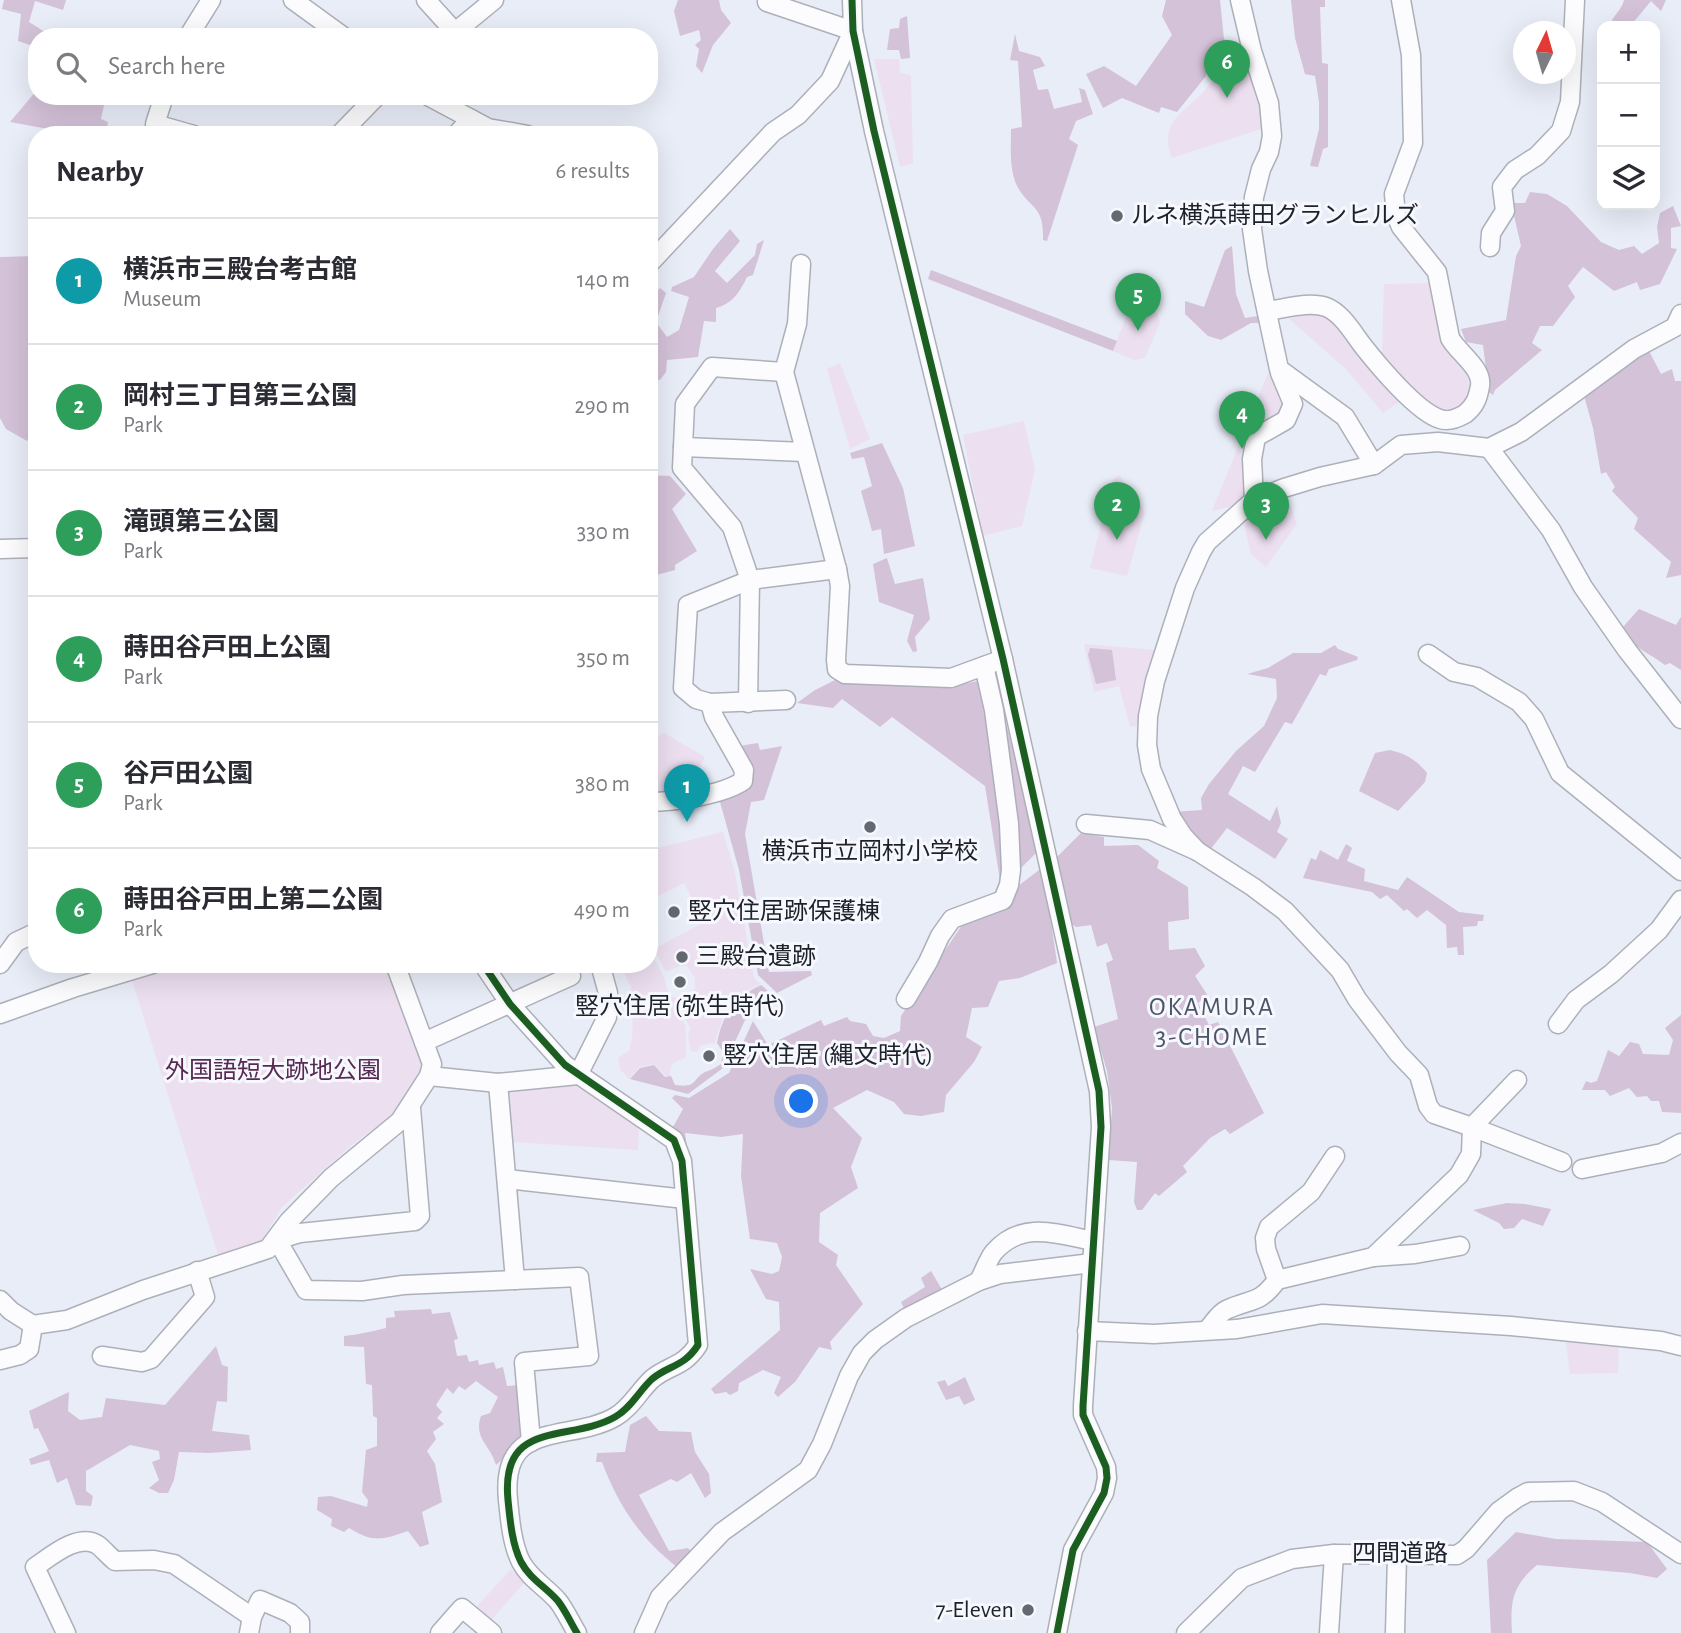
<!DOCTYPE html>
<meta charset="utf-8">
<style>
body{margin:0;font-family:"Alegreya Sans","Noto Sans JP",sans-serif;background:#f2f2f3;color:#2b2b33}
.controls{position:absolute;right:21px;top:21px;display:grid;overflow:hidden;border-radius:14px;box-shadow:0 7px 28px #0002}
.controls button{width:63px;height:63px;display:grid;place-items:center;padding:0;border:0;border-bottom:2px solid #e1e1e2;background:#fff;color:#2b2b33;font:35px sans-serif}
.compass{position:absolute;left:1513px;top:21px;width:63px;height:63px;border-radius:50%;background:#fff;box-shadow:0 7px 28px #0002;rotate:5deg}
.you{position:absolute;left:802px;top:1102px;width:24px;height:24px;margin:-18px;border:5px solid #fff;border-radius:50%;background:#1a73e8;box-shadow:0 0 0 10px #1a73e833}
.badge{display:grid;place-items:center;width:46px;height:46px;border-radius:50%;background:#646871;color:#fff;font-size:23px;font-weight:700}
.pin{position:absolute;translate:-50% -58px;filter:drop-shadow(0 2px 4px #0008)}
.pin::after{content:'';position:absolute;top:37px;width:24px;height:21px;background:inherit;clip-path:polygon(0 0,100% 0,50% 100%)}
.list{margin:0;padding:0;list-style:none}
h2{display:flex;justify-content:space-between;align-items:center;height:91px;margin:0;padding:0 28px;font-size:30px}
h2 small{font-size:23px;font-weight:400;color:#7c7c81}
.list li{display:grid;grid-template-columns:46px 1fr auto;gap:21px;align-items:center;box-sizing:border-box;height:126px;padding:0 28px;border-top:2px solid #e1e1e2}
.list b{display:block;font-size:26px;white-space:nowrap}
.list p{margin:0;font-size:23px;white-space:nowrap;color:#7c7c81}
.list em{font-size:23px;font-style:normal;color:#7c7c81}
.icon{flex:none;width:38px;height:38px;fill:none;stroke:currentColor;stroke-width:2;stroke-linecap:round;stroke-linejoin:round}
.map{position:relative;flex:none;width:1681px;height:1633px;overflow:hidden}
.search{position:absolute;background:#fff;box-shadow:0 7px 28px #0002;left:28px;top:28px;width:630px;height:77px;display:flex;align-items:center;gap:18px;box-sizing:border-box;padding:0 24px;border-radius:28px;color:#7c7c81;font-size:26px}
.panel{position:absolute;background:#fff;box-shadow:0 7px 28px #0002;left:28px;top:126px;width:630px;height:847px;border-radius:28px}
.map>svg:first-child{display:block}
.green{fill:#ecdff0}
.forest{fill:#d4c2d8}
.lines{fill:none;stroke-linecap:round;stroke-linejoin:round}
.minor-casing{stroke:#acb0b9;stroke-width:21}
.minor{stroke:#fcfcfe;stroke-width:18}
.cycleway-casing{stroke:#f6f8fd;stroke-width:11}
.cycleway{stroke:#1b5e20;stroke-width:7}
.poi-dot{fill:#646871;stroke:#f6f8fd;stroke-width:2.5}
.labels{text-anchor:middle;dominant-baseline:central;stroke-width:6;stroke-linejoin:round;paint-order:stroke}
.poi-label{font-size:24px;fill:#1d2129;stroke:#f6f8fd;text-anchor:start}
.park-label{font-size:24px;fill:#582a53;stroke:#f6f8fd}
.street-label{font-size:24px;fill:#1d2129;stroke:#f6f8fd}
.neighbourhood-label{font-size:26px;letter-spacing:2px;fill:#4c5468;stroke:#f6f8fd}
</style>
<div class="map">
<svg width="1681" height="1633" viewBox="0 0 1681 1633">
<rect width="100%" height="100%" fill="#e9edf8"/>
<g class="green">
<path d="M1220,52l33,18 11,47 -3,12 -89,29c-17,-43 25,-49 41,-79 4,-7 5,-19 7,-27z"/>
<polygon points="874,59 899,59 900,73 911,75 913,163 900,167"/>
<path d="M1434,283c2,15 2,44 7,56 12,25 32,27 28,59 -8,6 -15,13 -25,12 -16,0 -50,-44 -62,-57l2,-69z"/>
<polygon points="1133,299 1155,307 1160,322 1145,358 1134,360 1113,351"/>
<polygon points="1306,314 1324,315 1338,327 1402,400 1383,413 1346,369 1289,319"/>
<polygon points="840,363 870,439 850,449 827,369"/>
<path d="M1268,373c11,14 21,24 14,41l-26,13 -8,14v57l-6,6 -30,7z"/>
<polygon points="1024,421 1035,470 1022,526 983,536 963,435"/>
<polygon points="1119,475 1145,512 1127,576 1090,568 1112,481"/>
<polygon points="1288,499 1297,524 1266,567 1251,554 1244,525 1258,506"/>
<polygon points="1084,644 1156,650 1140,727 1130,726 1119,686 1094,692"/>
<path d="M663,732l42,25c-13,26 -26,35 -56,37v-45z"/>
<path d="M723,832l12,41 19,105 6,6c-27,12 -39,31 -45,59l-14,2 -4,7 -6,-1 -3,-14 2,-9 -6,-13 1,-16 10,-11v-10l-8,-12h-7l-14,6 -12,-23 50,-27 -20,-39 -35,18v-51z"/>
<path d="M651,953l13,24 4,15 5,5 8,1 -2,18 6,8c1,5 2,30 0,34 -10,4 -16,5 -15,18h-4l-12,-12 -15,3 -10,12 -9,-10 -2,-11 11,-7 3,-12 1,-26 -2,-26 -11,-23h29z"/>
<polygon points="172,964 383,964 426,1062 418,1082 389,1118 353,1144 282,1207 261,1242 218,1255 131,977"/>
<polygon points="552,1082 577,1082 639,1123 638,1150 512,1142 508,1092"/>
<polygon points="1565,1336 1619,1342 1618,1373 1570,1374"/>
<polygon points="511,1569 525,1582 491,1620 477,1606"/>
</g>
<g class="forest">
<polygon points="4,0 66,0 63,10 35,1 29,22 48,34 37,37 37,43 33,46 18,41 21,14 2,9"/>
<polygon points="678,0 719,0 721,10 731,23 713,45 702,73 696,66 699,49 695,45 701,40 699,30 680,36 674,11"/>
<polygon points="1166,0 1220,0 1224,39 1235,47 1244,49 1246,60 1213,46 1206,76 1177,112 1161,107 1159,113 1122,98 1103,108 1086,74 1104,66 1136,86 1172,35 1162,16"/>
<polygon points="1291,0 1325,0 1325,7 1320,7 1322,63 1328,64 1328,147 1323,149 1318,167 1310,166 1319,129 1319,102 1315,76 1305,74 1295,38"/>
<path d="M1624,0h42l-5,11 -10,-10 -19,23 2,2h-17l-6,-3c3,-9 11,-13 13,-23z"/>
<polygon points="907,16 910,58 901,59 899,50 887,50 890,29 899,28 900,19"/>
<path d="M1015,34l4,17 21,6 5,9 -12,4 5,20 10,-1 6,20 28,-7 -3,-14 6,2 8,24 -17,7 -7,18 9,6 -31,96 -4,-1c1,-36 -12,-29 -26,-54 -8,-17 -6,-39 -6,-57l11,-2 -4,-66 -8,-1z"/>
<polygon points="37,90 37,96 106,96 101,119 108,122 106,135 81,135 10,122"/>
<polygon points="1530,192 1547,194 1567,206 1601,242 1619,250 1634,246 1642,254 1659,243 1657,227 1660,213 1673,206 1681,226 1671,228 1671,248 1677,249 1660,284 1640,290 1637,282 1614,291 1583,267 1568,286 1575,297 1553,326 1540,326 1532,343 1542,350 1495,390 1493,395 1489,392 1483,345 1466,342 1461,329 1506,320 1516,256 1521,246 1511,203 1525,203"/>
<path d="M730,229l10,12 -25,30 12,12 28,-28 2,-11 7,-4 -11,35 -6,2c-7,15 -15,27 -31,31v14l-12,-1 -6,36 -31,3 -1,12 -6,8 -8,-1 6,-22 -9,-26v-29l11,-14 6,5 -10,29 11,15 12,-7 10,-33 -18,-6 1,-4 22,-10 19,-28z"/>
<polygon points="1232,246 1236,294 1245,318 1258,316 1260,323 1251,323 1221,340 1208,336 1185,314 1185,301 1204,307 1225,250"/>
<polygon points="37,256 37,430 34,429 27,441 6,429 0,418 0,257"/>
<polygon points="931,270 1117,341 1113,351 928,279"/>
<polygon points="1648,349 1661,374 1672,369 1675,381 1681,381 1681,575 1666,578 1671,562 1634,529 1638,518 1612,491 1615,487 1606,472 1601,474 1593,428 1583,392"/>
<polygon points="882,443 903,488 915,546 884,554 881,529 872,531 861,491 872,486 864,457 852,459 850,453"/>
<polygon points="649,475 670,476 686,494 672,509 697,551 675,565 675,570 649,577"/>
<polygon points="887,558 895,584 923,578 930,619 915,637 917,651 913,652 907,641 914,615 879,602 873,564"/>
<path d="M1639,609l37,16 5,-8v53l-11,-7 -5,2c-14,-11 -36,-19 -43,-37z"/>
<polygon points="1335,645 1338,649 1358,657 1357,660 1329,669 1326,676 1320,674 1292,724 1285,722 1255,772 1243,766 1228,794 1270,821 1277,806 1281,823 1277,832 1288,839 1275,859 1227,828 1210,850 1184,832 1173,812 1202,810 1201,798 1209,784 1236,751 1264,726 1277,698 1276,679 1247,674 1268,668 1293,653 1321,653"/>
<polygon points="1090,648 1112,650 1116,680 1096,684 1088,655"/>
<polygon points="837,679 952,686 983,680 1000,701 1040,849 1014,875 1018,886 1043,867 1057,963 1020,978 999,981 988,1007 972,1008 966,1037 982,1047 974,1062 946,1095 944,1112 921,1116 904,1114 894,1102 867,1090 833,1108 862,1138 851,1167 858,1188 820,1213 819,1242 838,1255 836,1265 863,1304 830,1342 832,1350 819,1347 795,1382 778,1397 774,1393 781,1377 763,1370 739,1383 738,1391 730,1395 726,1392 715,1394 711,1389 780,1330 779,1302 766,1299 750,1269 772,1274 779,1271 782,1257 777,1243 750,1239 741,1176 743,1134 721,1137 685,1133 687,1146 682,1149 673,1127 683,1109 672,1098 675,1095 689,1098 729,1073 753,1021 768,1045 821,1020 824,1026 847,1017 850,1021 866,1024 873,1036 884,1038 900,1031 901,1016 962,925 1004,905 985,786 892,717 880,727 842,699 833,708 797,703 815,690"/>
<polygon points="758,743 760,750 782,746 764,800 751,802 745,834 769,972 811,971 812,975 777,993 758,975 739,870 720,802 751,783 739,746"/>
<path d="M1390,750c17,4 26,10 37,23l-2,9 -27,29 -39,-20 16,-38z"/>
<polygon points="1081,833 1104,837 1104,846 1138,845 1159,861 1157,868 1188,887 1189,919 1168,922 1169,950 1195,948 1205,966 1195,976 1208,996 1198,1003 1209,1025 1218,1022 1264,1113 1230,1134 1225,1129 1210,1138 1183,1166 1187,1172 1159,1196 1155,1193 1142,1210 1137,1210 1134,1202 1137,1162 1108,1160 1112,1108 1107,1071 1094,1027 1118,1019 1106,963 1113,960 1107,943 1097,947 1091,925 1076,927 1069,922 1052,862"/>
<polygon points="1346,844 1352,848 1347,861 1365,869 1364,881 1398,890 1407,877 1459,912 1484,915 1483,921 1478,921 1477,926 1463,927 1464,955 1458,955 1457,947 1447,948 1446,925 1427,910 1417,918 1407,909 1404,911 1387,895 1380,899 1372,892 1303,878 1311,858 1316,860 1320,850 1338,860"/>
<path d="M761,985l7,6 -17,16 -28,61 -35,26 -58,-15 10,-11 14,-3 11,12 6,-1 4,9c23,3 16,-5 30,-13 6,-2 10,-4 16,-8l2,-12 -6,-9c5,-28 18,-46 44,-58z"/>
<polygon points="1681,1015 1681,1113 1662,1112 1659,1101 1651,1101 1647,1096 1637,1097 1629,1088 1610,1096 1605,1090 1582,1090 1586,1081 1591,1083 1597,1081 1608,1050 1619,1056 1630,1042 1639,1044 1643,1054 1669,1055 1673,1040 1665,1028"/>
<polygon points="1507,1203 1525,1204 1551,1209 1543,1226 1522,1219 1514,1228 1504,1229 1499,1223 1473,1210"/>
<polygon points="931,1271 944,1293 913,1308 904,1309 901,1302 925,1287 921,1278"/>
<path d="M431,1309l1,5 18,-2 8,27 -4,1 3,16 10,-1 2,7 9,-2 1,5 15,-3 2,7 7,-2 4,19 12,-1 6,49 -11,16 -18,15c-5,-19 -23,-27 -15,-49l9,-3 8,-16 -22,-16 -11,9 -6,-4 -6,8 -6,-6 -11,17 6,7 -5,6 7,6 -11,8 3,7 -9,12 8,13 7,38 -20,10 7,32 -9,3 -12,-16c-26,9 -35,12 -59,-3l-5,4 -13,-6 1,-7 -15,-9 1,-13 13,-1 36,11 1,-7 -6,-8 4,-42 11,-4v-28l-4,-2 -1,-31 -6,-1 -2,-37 -20,-1v-10c14,-1 28,-5 42,-8v-10l9,-1 -1,-6z"/>
<polygon points="216,1346 222,1365 228,1367 227,1402 217,1401 212,1431 249,1435 251,1450 209,1453 179,1452 174,1480 168,1493 159,1493 149,1488 159,1480 152,1462 160,1459 159,1451 130,1445 86,1471 86,1491 93,1496 91,1506 76,1505 67,1478 57,1483 49,1460 31,1465 29,1459 49,1451 38,1428 34,1429 29,1411 69,1392 68,1411 80,1420 102,1417 106,1398 165,1405"/>
<polygon points="965,1377 975,1400 964,1405 959,1396 946,1400 937,1382 945,1380 948,1386"/>
<path d="M646,1416l13,15 32,1 4,20 14,22 2,19 -6,5 -14,-25 -14,9 -6,-3 -32,16 30,56 19,-3 4,4 -15,15c-37,-29 -59,-62 -75,-105h-6l1,-9 28,-1 5,-27z"/>
<path d="M1516,1532l40,7 91,3 20,27 -10,9 -27,-5 -93,-8c-25,21 -27,37 -25,68h-21l-4,-73z"/>
</g>
<g class="lines">
<g class="minor-casing">
<g id="minor">
<polyline points="293,0 344,37"/>
<polyline points="426,0 455,32"/>
<polyline points="852,0 853,31 874,131 1003,659 1099,1091 1101,1127 1083,1406 1083,1415 1106,1467 1107,1478 1104,1493 1073,1550 1057,1633"/>
<polyline points="1240,0 1252,51 1269,103 1272,136 1269,152 1261,169 1254,197 1252,229 1258,271 1279,369 1345,417 1374,465"/>
<polyline points="188,37 211,0"/>
<polyline points="449,37 494,0"/>
<polyline points="164,96 155,124 194,135"/>
<polyline points="428,96 488,128 528,135"/>
<polyline points="339,135 377,96"/>
<polyline points="456,135 471,119"/>
<polyline points="1490,247 1491,233 1505,211 1502,187 1515,170 1537,156 1561,131 1570,102 1575,0"/>
<polyline points="649,264 773,132 798,115 830,81 853,31 767,2"/>
<polyline points="801,264 797,324 784,372 837,569 840,586 836,660 837,669 845,674 951,678 1003,659"/>
<path d="M1267,311c17,-2 42,-10 59,-4 16,6 27,26 37,39 15,19 54,66 77,73 8,3 18,-1 25,-5 10,-8 13,-16 15,-28 3,-18 -22,-33 -30,-48l-13,-66 -36,-45 -5,-12 -2,-21 19,-51 -2,-88 -10,-55"/>
<polyline points="683,447 804,452"/>
<polyline points="1489,448 1551,530 1583,587 1627,650 1681,719"/>
<polyline points="1254,500 1252,459 1256,437 1286,420 1293,404 1280,373"/>
<polyline points="0,549 37,548"/>
<polyline points="1428,654 1454,672 1477,677 1519,702 1534,719 1560,773 1681,871"/>
<polyline points="710,703 786,700"/>
<polyline points="748,703 750,580 732,527 682,468 685,404 712,367 784,372"/>
<path d="M649,802c25,0 73,-7 94,-21l1,-11 -30,-53 -4,-14 -14,-4 -13,-11 5,-83 62,-25 87,-11"/>
<path d="M1086,824l64,6 47,21 56,36 32,24 55,59 17,29 41,54 21,22 9,31 6,8 38,13 -1,27 -12,21 -86,82 -96,23c-18,25 -26,18 -51,30 -8,4 -13,14 -19,20"/>
<polyline points="1197,851 1183,836 1172,819 1151,769 1147,745 1148,716 1155,681 1185,588 1201,552 1207,542 1254,500 1284,488 1320,477 1374,465 1401,445 1438,442 1489,448 1521,432 1634,349 1675,327 1681,314"/>
<polyline points="0,964 16,942 37,932"/>
<path d="M483,964l27,40 55,61 109,75 8,21 16,184c-14,22 -29,20 -46,34 -13,12 -21,29 -37,38 -46,26 -115,1 -107,83 2,20 4,44 13,62 9,17 25,25 37,39 7,9 13,22 19,32"/>
<polyline points="906,999 928,962 940,936 952,919 1003,900 1009,885 1011,870 1009,824 994,710 984,666"/>
<polyline points="0,1014 73,988 153,964"/>
<polyline points="1558,1024 1576,1000 1611,974 1659,930 1681,900"/>
<polyline points="424,1042 571,976"/>
<polyline points="578,1075 607,1017 608,993 600,964"/>
<polyline points="429,1076 498,1083 578,1075"/>
<polyline points="1517,1080 1472,1127 1562,1162"/>
<polyline points="498,1083 515,1280"/>
<polyline points="411,1108 420,1216 415,1221 300,1233 277,1240 306,1290 362,1291 403,1285 579,1277 589,1356 524,1362 531,1442"/>
<polyline points="1582,1169 1662,1153 1681,1143"/>
<polyline points="507,1179 685,1199"/>
<polyline points="1373,1257 1415,1254 1460,1246"/>
<polyline points="1277,1280 1266,1249 1265,1238 1269,1227 1311,1192 1335,1156"/>
<path d="M979,1281c5,-9 9,-22 15,-29 28,-32 64,-18 99,-11"/>
<polyline points="0,1300 11,1311 33,1325 67,1320 143,1290 268,1249 289,1221 331,1178 400,1121 429,1076 432,1064 395,964"/>
<polyline points="1087,1331 1154,1334 1237,1329 1322,1314 1511,1326 1661,1341 1681,1346"/>
<polyline points="102,1356 142,1362 151,1359 205,1297 197,1271"/>
<polyline points="0,1360 20,1355 29,1349 33,1325"/>
<path d="M66,1633l-31,-66c15,-10 43,-35 63,-22 6,5 11,11 17,16l39,-1 20,4 78,53"/>
<polyline points="249,1633 252,1617 260,1600 290,1613 300,1622 300,1633"/>
<polyline points="440,1633 462,1608 492,1633"/>
<polyline points="644,1633 660,1597 722,1532 808,1470 822,1444 849,1376 862,1353 875,1340 906,1318 979,1281 1000,1274 1092,1263"/>
<polyline points="1186,1633 1242,1578 1292,1559 1334,1554 1457,1555 1466,1549 1499,1511 1517,1498 1528,1492 1574,1491 1602,1502 1681,1554"/>
<polyline points="1329,1633 1334,1554"/>
<polyline points="1395,1633 1397,1556"/>
</g>
</g>
<use href="#minor" class="minor"/>
<g class="cycleway-casing">
<g id="cycleway">
<polyline points="852,0 853,31 874,131 1003,659 1099,1091 1101,1127 1083,1406 1083,1415 1106,1467 1107,1478 1104,1493 1073,1550 1057,1633"/>
<path d="M483,964l27,40 55,61 109,75 8,21 16,184c-14,22 -29,20 -46,34 -13,12 -21,29 -37,38 -46,26 -115,1 -107,83 2,20 4,44 13,62 9,17 25,25 37,39 7,9 13,22 19,32"/>
</g>
</g>
<use href="#cycleway" class="cycleway"/>
</g>
<g class="poi-dot">
<circle cx="1117" cy="216" r="7"/>
<circle cx="870" cy="827" r="7"/>
<circle cx="674" cy="912" r="7"/>
<circle cx="682" cy="957" r="7"/>
<circle cx="680" cy="982" r="7"/>
<circle cx="709" cy="1056" r="7"/>
<circle cx="1028" cy="1610" r="7"/>
</g>
<g class="labels">
<g class="poi-label">
<text x="1131" y="216">ルネ横浜蒔田グランヒルズ</text>
<text x="870" y="852" text-anchor="middle">横浜市立岡村小学校</text>
<text x="688" y="912">竪穴住居跡保護棟</text>
<text x="696" y="957">三殿台遺跡</text>
<text x="680" y="1007" text-anchor="middle">竪穴住居 (弥生時代)</text>
<text x="723" y="1056">竪穴住居 (縄文時代)</text>
<text x="1014" y="1610" text-anchor="end">7-Eleven</text>
</g>
<g class="park-label">
<text x="273" y="1071">外国語短大跡地公園</text>
</g>
<g class="street-label">
<text x="1400" y="1554">四間道路</text>
</g>
<g class="neighbourhood-label">
<text x="1212" y="1007">OKAMURA<tspan x="1212" dy="30">3-CHOME</tspan></text>
</g>
</g>
</svg>
<div class="controls">
<button>+</button>
<button>−</button>
<button><svg class="icon" aria-label="layers" viewBox="0 0 24 24"><path d="M12 4l9 5-9 5-9-5zM3 14l9 5 9-5"/></svg></button>
</div>
<svg class="compass" viewBox="-18 -18 36 36"><path d="M0-13l5 13h-10z" fill="#e53935"/><path d="M0 13l5-13h-10z" fill="#7c7c81"/></svg>
<div class="you"></div>
<div class="pin badge" style="left:687px;top:822px;background:#0f9aa8">1</div>
<div class="pin badge" style="left:1117px;top:540px;background:#2e9e5b">2</div>
<div class="pin badge" style="left:1266px;top:540px;background:#2e9e5b">3</div>
<div class="pin badge" style="left:1242px;top:449px;background:#2e9e5b">4</div>
<div class="pin badge" style="left:1138px;top:331px;background:#2e9e5b">5</div>
<div class="pin badge" style="left:1227px;top:98px;background:#2e9e5b">6</div>
<div class="search"><svg class="icon" aria-label="search" viewBox="0 0 24 24"><circle cx="10" cy="10" r="6"/><path d="M15 15l6 6"/></svg>Search here</div>
<section class="panel">
<h2>Nearby<small>6 results</small></h2>
<ul class="list">
<li><span class="badge" style="background:#0f9aa8">1</span><div><b>横浜市三殿台考古館</b><p>Museum</p></div><em>140 m</em></li>
<li><span class="badge" style="background:#2e9e5b">2</span><div><b>岡村三丁目第三公園</b><p>Park</p></div><em>290 m</em></li>
<li><span class="badge" style="background:#2e9e5b">3</span><div><b>滝頭第三公園</b><p>Park</p></div><em>330 m</em></li>
<li><span class="badge" style="background:#2e9e5b">4</span><div><b>蒔田谷戸田上公園</b><p>Park</p></div><em>350 m</em></li>
<li><span class="badge" style="background:#2e9e5b">5</span><div><b>谷戸田公園</b><p>Park</p></div><em>380 m</em></li>
<li><span class="badge" style="background:#2e9e5b">6</span><div><b>蒔田谷戸田上第二公園</b><p>Park</p></div><em>490 m</em></li>
</ul>
</section>
</div>
